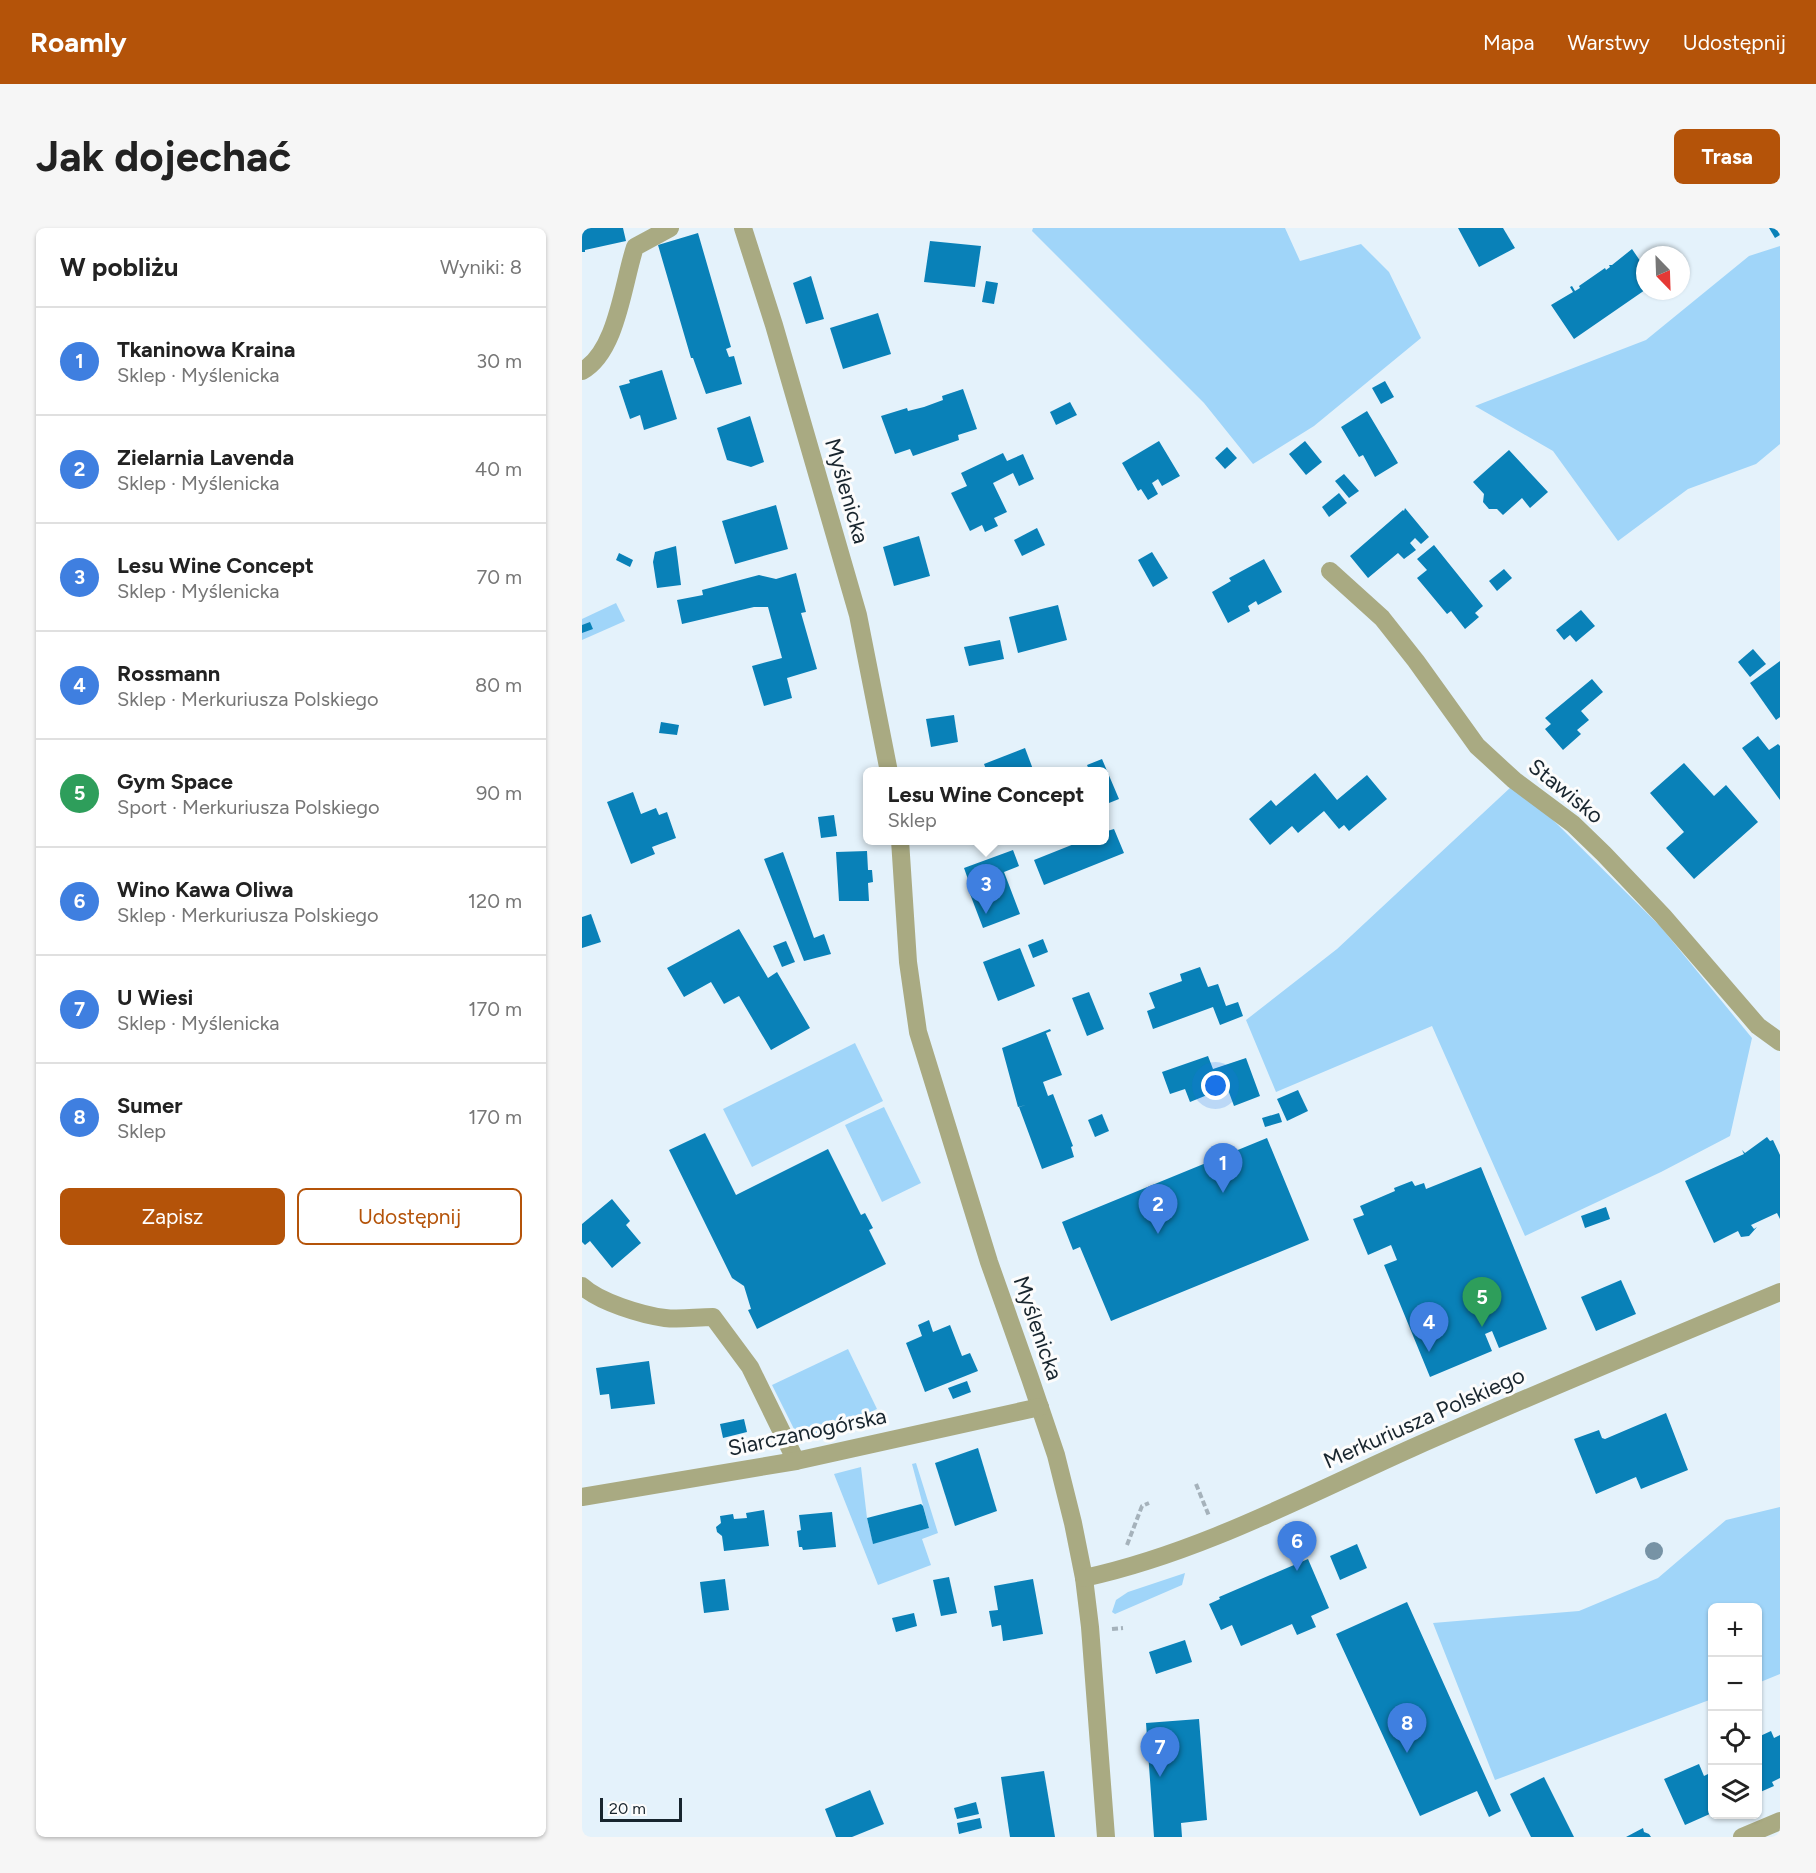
<!DOCTYPE html>
<html lang="pl">
<meta charset="utf-8">
<style>
body{margin:0;font-family:Figtree,sans-serif;background:#f6f6f6;color:#222}
.controls{position:absolute;right:18px;bottom:18px;display:grid;overflow:hidden;border-radius:9px;box-shadow:0 2px 4px #0004}
.controls button{width:54px;height:54px;display:grid;place-items:center;padding:0;border:0;border-bottom:2px solid #e0e0e0;background:#fff;color:#222;font:30px sans-serif}
.compass{position:absolute;left:1054px;top:18px;width:54px;height:54px;border-radius:50%;background:#fff;box-shadow:0 2px 4px #0004;rotate:157deg}
.scale{position:absolute;left:18px;bottom:15px;width:82px;box-sizing:border-box;padding-left:6px;border:3px solid #18252e;border-top:0;font-size:16px;line-height:21px;white-space:nowrap;color:#18252e;-webkit-text-stroke:4px #fcfcfc;paint-order:stroke}
.you{position:absolute;left:634px;top:858px;width:21px;height:21px;margin:-15px;border:4px solid #fff;border-radius:50%;background:#1a73e8;box-shadow:0 0 0 9px #1a73e833}
.badge{display:grid;place-items:center;width:39px;height:39px;border-radius:50%;background:#b45309;color:#fff;font-size:20px;font-weight:700}
.pin{position:absolute;translate:-50% -50px;filter:drop-shadow(0 2px 3px #0008)}
.pin::after{content:'';position:absolute;top:32px;width:21px;height:18px;background:inherit;clip-path:polygon(0 0,100% 0,50% 100%)}
.popup{position:absolute;left:281px;top:539px;width:246px;height:78px;box-sizing:border-box;display:grid;place-content:center;border-radius:9px;background:#fff;filter:drop-shadow(0 2px 4px #0005);font-size:20px;white-space:nowrap;color:#767676}
.popup b{font-size:22px;color:#222}
.popup::after{content:'';position:absolute;left:50%;top:100%;margin-left:-12px;border:12px solid transparent;border-top-color:#fff}
.list{margin:0;padding:0;list-style:none}
h2{display:flex;justify-content:space-between;align-items:center;height:78px;margin:0;padding:0 24px;font-size:26px}
h2 small{font-size:20px;font-weight:400;color:#767676}
.list li{display:grid;grid-template-columns:39px 1fr auto;gap:18px;align-items:center;box-sizing:border-box;height:108px;padding:0 24px;border-top:2px solid #e0e0e0}
.list b{display:block;font-size:22px;white-space:nowrap}
.list p{margin:0;font-size:20px;white-space:nowrap;color:#767676}
.list em{font-size:20px;font-style:normal;color:#767676}
.actions{display:flex;gap:12px;padding:18px 24px}
.actions a{flex:1;padding:14px 0;border:2px solid #b45309;border-radius:9px;text-align:center;font-size:21px;color:#b45309}
.actions .main{background:#b45309;color:#fff}
.icon{flex:none;width:33px;height:33px;fill:none;stroke:currentColor;stroke-width:2;stroke-linecap:round;stroke-linejoin:round}
.map{position:relative;flex:none;width:1198px;height:1609px;overflow:hidden;border-radius:9px}
header{display:flex;align-items:center;gap:36px;box-sizing:border-box;height:84px;padding:0 30px;background:#b45309;color:#fff}
header strong{font-size:28px}
nav{display:flex;gap:33px;margin-inline-start:auto;font-size:21px}
.intro{display:flex;align-items:center;justify-content:space-between;box-sizing:border-box;height:144px;padding:0 36px}
h1{margin:0;font-size:42px}
.button{padding:15px 27px;border-radius:9px;background:#b45309;color:#fff;font-size:21px;font-weight:700}
main{display:flex;gap:36px;padding:0 36px}
aside{flex:1;background:#fff;border-radius:9px;box-shadow:0 2px 4px #0004}
.map>svg:first-child{display:block}
.green{fill:#a0d5f9}
.building{fill:#0981b8}
.lines{fill:none;stroke-linecap:round;stroke-linejoin:round}
.path{stroke:#a5b2bb;stroke-width:4;stroke-dasharray:6 3;stroke-linecap:butt}
.minor{stroke:#a9aa82;stroke-width:18}
.tree{fill:#7793a5}
.labels{text-anchor:middle;dominant-baseline:central;stroke-width:6;stroke-linejoin:round;paint-order:stroke}
.street-label{font-size:22px;fill:#18252e;stroke:#fcfcfc}
</style>
<header>
<strong>Roamly</strong>
<nav><a>Mapa</a><a>Warstwy</a><a>Udostępnij</a></nav>
</header>
<div class="intro"><h1>Jak dojechać</h1><a class="button">Trasa</a></div>
<main>
<aside>
<h2>W pobliżu<small>Wyniki: 8</small></h2>
<ul class="list">
<li><span class="badge" style="background:#3f7fe0">1</span><div><b>Tkaninowa Kraina</b><p>Sklep · Myślenicka</p></div><em>30 m</em></li>
<li><span class="badge" style="background:#3f7fe0">2</span><div><b>Zielarnia Lavenda</b><p>Sklep · Myślenicka</p></div><em>40 m</em></li>
<li><span class="badge" style="background:#3f7fe0">3</span><div><b>Lesu Wine Concept</b><p>Sklep · Myślenicka</p></div><em>70 m</em></li>
<li><span class="badge" style="background:#3f7fe0">4</span><div><b>Rossmann</b><p>Sklep · Merkuriusza Polskiego</p></div><em>80 m</em></li>
<li><span class="badge" style="background:#2e9e5b">5</span><div><b>Gym Space</b><p>Sport · Merkuriusza Polskiego</p></div><em>90 m</em></li>
<li><span class="badge" style="background:#3f7fe0">6</span><div><b>Wino Kawa Oliwa</b><p>Sklep · Merkuriusza Polskiego</p></div><em>120 m</em></li>
<li><span class="badge" style="background:#3f7fe0">7</span><div><b>U Wiesi</b><p>Sklep · Myślenicka</p></div><em>170 m</em></li>
<li><span class="badge" style="background:#3f7fe0">8</span><div><b>Sumer</b><p>Sklep</p></div><em>170 m</em></li>
</ul>
<div class="actions"><a class="main">Zapisz</a><a>Udostępnij</a></div>
</aside>
<div class="map">
<svg width="1198" height="1609" viewBox="0 0 1198 1609">
<rect width="100%" height="100%" fill="#e4f2fb"/>
<g class="green">
<polygon points="451,0 703,0 718,33 779,16 807,44 839,110 732,198 671,236 622,175 450,3"/>
<polygon points="1198,18 1198,216 1174,236 1106,261 1036,313 971,223 893,178 1064,112 1167,28"/>
<polygon points="34,375 43,393 0,412 0,391"/>
<polygon points="929,559 969,590 1078,698 1170,810 1148,908 1079,944 943,1008 850,798 694,864 664,792 755,721"/>
<polygon points="273,815 301,873 170,939 141,881"/>
<polygon points="302,879 339,955 300,974 263,897"/>
<polygon points="266,1121 295,1181 248,1202 216,1209 190,1157"/>
<polygon points="334,1235 356,1305 340,1311 349,1337 296,1357 252,1246 279,1239 285,1290 291,1315 347,1300 330,1236"/>
<polygon points="1198,1279 1198,1446 1176,1455 1176,1380 1130,1380 1130,1471 913,1552 851,1395 997,1383 1076,1350 1144,1292"/>
<polygon points="603,1345 600,1357 533,1386 530,1384 534,1372 546,1364"/>
</g>
<g class="building">
<polygon points="0,0 41,0 44,13 3,22 3,24 0,24"/>
<polygon points="876,0 921,0 933,20 897,39"/>
<polygon points="1187,0 1198,0 1198,7 1193,10"/>
<polygon points="116,5 149,119 144,121 147,129 152,128 160,156 124,166 111,130 109,130 76,17"/>
<polygon points="348,13 399,18 393,59 342,54"/>
<polygon points="1050,21 1063,40 1063,62 992,111 969,77 991,64 988,59 990,58 993,63 998,60 997,58 1023,40 1024,42 1028,39 1027,37 1030,37"/>
<polygon points="229,48 242,91 224,96 211,55"/>
<polygon points="404,53 416,55 412,76 400,74"/>
<polygon points="296,85 309,126 261,141 248,100"/>
<polygon points="80,142 95,191 62,202 58,187 48,191 37,158 48,155 47,152"/>
<polygon points="803,153 812,169 799,176 790,160"/>
<polygon points="381,161 395,201 376,207 377,212 331,228 328,221 313,226 299,188 325,180 326,183 342,179 361,172 360,168"/>
<polygon points="488,174 495,187 474,197 468,184"/>
<polygon points="785,183 816,235 793,249 781,227 777,229 759,199"/>
<polygon points="168,188 182,234 169,239 145,232 135,200"/>
<polygon points="577,213 598,248 580,258 576,251 570,255 576,266 566,272 559,261 556,263 540,235"/>
<polygon points="723,213 740,234 724,247 707,226"/>
<polygon points="645,219 655,230 643,241 633,230"/>
<polygon points="927,222 966,264 948,280 940,270 921,287 915,281 907,281 901,274 902,266 891,254"/>
<polygon points="421,225 425,233 441,226 452,251 437,258 431,245 411,255 425,284 412,290 416,298 403,304 400,297 388,303 369,265 385,258 379,245"/>
<polygon points="762,246 777,263 767,270 753,253"/>
<polygon points="757,265 765,275 747,289 740,279"/>
<polygon points="194,277 206,321 153,336 140,293"/>
<polygon points="823,280 847,309 839,316 833,310 828,315 834,322 822,331 816,325 786,350 768,328 821,282 822,283"/>
<polygon points="455,300 463,317 440,328 432,312"/>
<polygon points="337,308 348,348 312,358 301,319"/>
<polygon points="852,317 901,378 893,385 897,389 883,401 869,383 865,386 835,350 845,342 835,331"/>
<polygon points="94,318 99,357 75,360 71,334 73,324"/>
<polygon points="570,324 586,350 571,359 556,332"/>
<polygon points="37,325 51,332 48,339 34,332"/>
<polygon points="682,331 700,364 676,377 674,373 666,378 668,383 646,395 630,364 649,353 647,350"/>
<polygon points="922,341 930,350 915,363 907,353"/>
<polygon points="214,345 224,384 219,385 235,441 205,450 210,470 182,478 170,438 200,430 186,379 172,379 100,396 95,372 121,367 120,362 177,347 194,351"/>
<polygon points="476,377 485,412 436,425 427,389"/>
<polygon points="999,382 1013,398 994,414 988,407 982,412 974,402"/>
<polygon points="8,394 11,401 0,405 0,397"/>
<polygon points="418,412 422,431 387,438 382,419"/>
<polygon points="1171,421 1184,436 1168,449 1156,434"/>
<polygon points="1198,433 1198,489 1194,492 1168,455"/>
<polygon points="1010,451 1021,464 999,483 1007,492 995,502 999,506 981,522 963,501 969,496 963,490"/>
<polygon points="372,487 376,514 349,519 344,491"/>
<polygon points="79,494 97,497 95,507 77,505"/>
<polygon points="1176,508 1187,522 1196,516 1198,518 1198,572 1160,520"/>
<polygon points="443,520 452,544 405,544 402,536"/>
<polygon points="520,531 537,571 522,577 522,544 508,544 505,537"/>
<polygon points="1102,535 1132,568 1144,557 1176,594 1112,651 1084,620 1102,604 1068,565"/>
<polygon points="733,545 755,572 785,547 805,571 767,603 762,597 757,601 742,583 716,605 710,598 688,617 667,591 689,572 694,578"/>
<polygon points="51,564 59,586 74,580 77,587 85,584 94,610 70,619 73,626 49,636 25,574"/>
<polygon points="252,587 255,608 239,610 236,589"/>
<polygon points="532,601 542,625 462,657 452,632 502,612 522,612 522,604"/>
<polygon points="431,622 437,638 422,644 438,686 401,700 385,658 388,657 382,640"/>
<polygon points="285,623 286,642 290,642 291,654 286,655 287,673 257,673 254,624"/>
<polygon points="201,624 232,710 242,706 249,726 222,733 182,631"/>
<polygon points="9,686 19,714 0,720 0,689"/>
<polygon points="157,701 186,750 195,744 228,800 189,822 157,768 142,776 129,754 102,769 85,740"/>
<polygon points="461,711 466,724 451,730 446,717"/>
<polygon points="204,713 213,734 200,739 191,718"/>
<polygon points="438,720 453,758 416,773 401,734"/>
<polygon points="618,739 626,759 636,756 644,778 656,774 661,788 638,797 631,779 571,801 565,783 573,780 567,765 600,753 598,746"/>
<polygon points="507,764 522,801 505,808 490,770"/>
<polygon points="468,801 469,803 464,805 480,847 461,854 466,868 471,866 491,918 489,919 492,929 460,941 437,879 444,877 436,879 420,820"/>
<polygon points="626,828 631,841 664,830 678,868 652,878 645,859 608,874 603,861 588,866 580,844"/>
<polygon points="716,862 726,883 705,893 695,871"/>
<polygon points="697,885 700,894 683,899 680,890"/>
<polygon points="520,886 527,903 513,909 506,892"/>
<polygon points="123,905 154,967 246,921 279,987 283,985 291,1000 287,1002 304,1036 175,1101 166,1082 169,1081 162,1058 150,1050 87,922"/>
<polygon points="1185,909 1188,913 1191,912 1198,927 1198,991 1195,985 1169,997 1172,1001 1175,999 1167,1008 1159,1009 1156,1003 1132,1015 1103,953 1162,926 1160,922 1163,925"/>
<polygon points="685,910 727,1012 529,1093 498,1019 491,1022 480,994"/>
<polygon points="899,939 965,1101 917,1120 910,1103 903,1106 910,1123 848,1149 802,1037 815,1032 809,1017 786,1027 771,991 782,987 778,978 813,963 812,960 830,953 833,958 842,955 844,961"/>
<polygon points="30,971 48,993 44,997 59,1015 30,1040 8,1013 3,1017 0,1014 0,996"/>
<polygon points="1024,979 1028,991 1003,1000 999,988"/>
<polygon points="1039,1052 1054,1086 1014,1103 999,1069"/>
<polygon points="347,1092 351,1104 368,1097 380,1128 388,1125 396,1143 343,1164 324,1115 340,1108 336,1097"/>
<polygon points="67,1133 73,1176 29,1181 27,1166 18,1167 14,1140"/>
<polygon points="385,1153 389,1164 371,1171 366,1160"/>
<polygon points="1084,1185 1106,1242 1059,1261 1054,1249 1014,1266 992,1211 1017,1202 1020,1210 1023,1211"/>
<polygon points="162,1191 165,1204 141,1210 138,1196"/>
<polygon points="396,1220 415,1283 373,1298 353,1235"/>
<polygon points="339,1276 341,1278 347,1300 291,1316 285,1290"/>
<polygon points="182,1282 187,1318 142,1323 140,1308 135,1304 134,1299 139,1295 138,1288 151,1286 152,1291 165,1290 164,1285"/>
<polygon points="250,1284 254,1319 221,1322 220,1319 217,1319 215,1303 219,1302 217,1287"/>
<polygon points="775,1316 785,1340 758,1352 748,1328"/>
<polygon points="726,1331 747,1380 729,1388 734,1399 715,1407 710,1396 659,1418 650,1397 639,1402 627,1376 638,1371 637,1369"/>
<polygon points="367,1349 375,1385 359,1388 351,1352"/>
<polygon points="143,1351 147,1382 122,1385 118,1354"/>
<polygon points="451,1351 461,1406 421,1413 419,1397 410,1399 407,1383 416,1382 412,1358"/>
<polygon points="825,1374 919,1583 907,1589 895,1563 838,1588 754,1406"/>
<polygon points="332,1385 335,1398 314,1404 310,1390"/>
<polygon points="603,1412 610,1434 574,1446 567,1424"/>
<polygon points="617,1491 625,1592 599,1595 600,1609 572,1609 564,1495"/>
<polygon points="1189,1503 1192,1510 1198,1507 1198,1550 1190,1554 1192,1558 1176,1565 1176,1509"/>
<polygon points="1117,1536 1122,1548 1130,1544 1130,1585 1103,1597 1082,1551"/>
<polygon points="462,1543 473,1609 428,1609 419,1549"/>
<polygon points="962,1549 992,1609 949,1609 928,1566"/>
<polygon points="288,1562 302,1596 270,1609 254,1609 243,1581"/>
<polygon points="394,1574 397,1586 375,1591 372,1580"/>
<polygon points="398,1590 400,1600 377,1606 375,1595"/>
<polygon points="1061,1600 1062,1604 1067,1606 1069,1609 1044,1609"/>
</g>
<g class="lines">
<g class="path">
<polyline points="614,1256 627,1288"/>
<polyline points="545,1317 560,1278 567,1275"/>
<polyline points="530,1401 541,1400"/>
</g>
<g class="minor">
<polyline points="161,0 192,97 276,387 307,544"/>
<path d="M0,143c35,-19 41,-88 53,-124l35,-19"/>
<polyline points="748,343 800,390 834,433 895,518 932,552 991,596 1022,626 1081,688 1176,798 1198,814"/>
<polyline points="318,612 326,734 336,804 407,1034 448,1150 474,1227 491,1295 502,1350 508,1399 524,1609"/>
<path d="M0,1058c17,16 60,29 83,32 15,2 32,-1 48,-1l37,50 46,94"/>
<polyline points="0,1269 214,1233 458,1179"/>
<path d="M502,1350c115,-25 221,-82 328,-130 122,-54 245,-105 368,-156"/>
<polyline points="1160,1609 1198,1593"/>
</g>
</g>
<circle class="tree" cx="1072" cy="1323" r="9"/>
<g class="labels">
<g class="street-label">
<text transform="translate(265 263) rotate(74)">Myślenicka</text>
<text transform="translate(984 563) rotate(39)">Stawisko</text>
<text transform="translate(456 1100) rotate(71)">Myślenicka</text>
<text transform="translate(842 1190) rotate(-24)">Merkuriusza Polskiego</text>
<text transform="translate(225 1204) rotate(-12)">Siarczanogórska</text>
</g>
</g>
</svg>
<div class="controls">
<button>+</button>
<button>−</button>
<button><svg class="icon" aria-label="locate" viewBox="0 0 24 24"><circle cx="12" cy="12" r="6"/><path d="M12 2v4M12 18v4M2 12h4M18 12h4"/></svg></button>
<button><svg class="icon" aria-label="layers" viewBox="0 0 24 24"><path d="M12 4l9 5-9 5-9-5zM3 14l9 5 9-5"/></svg></button>
</div>
<svg class="compass" viewBox="-18 -18 36 36"><path d="M0-13l5 13h-10z" fill="#e53935"/><path d="M0 13l5-13h-10z" fill="#767676"/></svg>
<div class="scale">20 m</div>
<div class="you"></div>
<div class="pin badge" style="left:641px;top:965px;background:#3f7fe0">1</div>
<div class="pin badge" style="left:576px;top:1006px;background:#3f7fe0">2</div>
<div class="pin badge" style="left:404px;top:686px;background:#3f7fe0">3</div>
<div class="popup"><b>Lesu Wine Concept</b>Sklep</div>
<div class="pin badge" style="left:847px;top:1124px;background:#3f7fe0">4</div>
<div class="pin badge" style="left:900px;top:1099px;background:#2e9e5b">5</div>
<div class="pin badge" style="left:715px;top:1343px;background:#3f7fe0">6</div>
<div class="pin badge" style="left:578px;top:1549px;background:#3f7fe0">7</div>
<div class="pin badge" style="left:825px;top:1525px;background:#3f7fe0">8</div>
</div>
</main>
